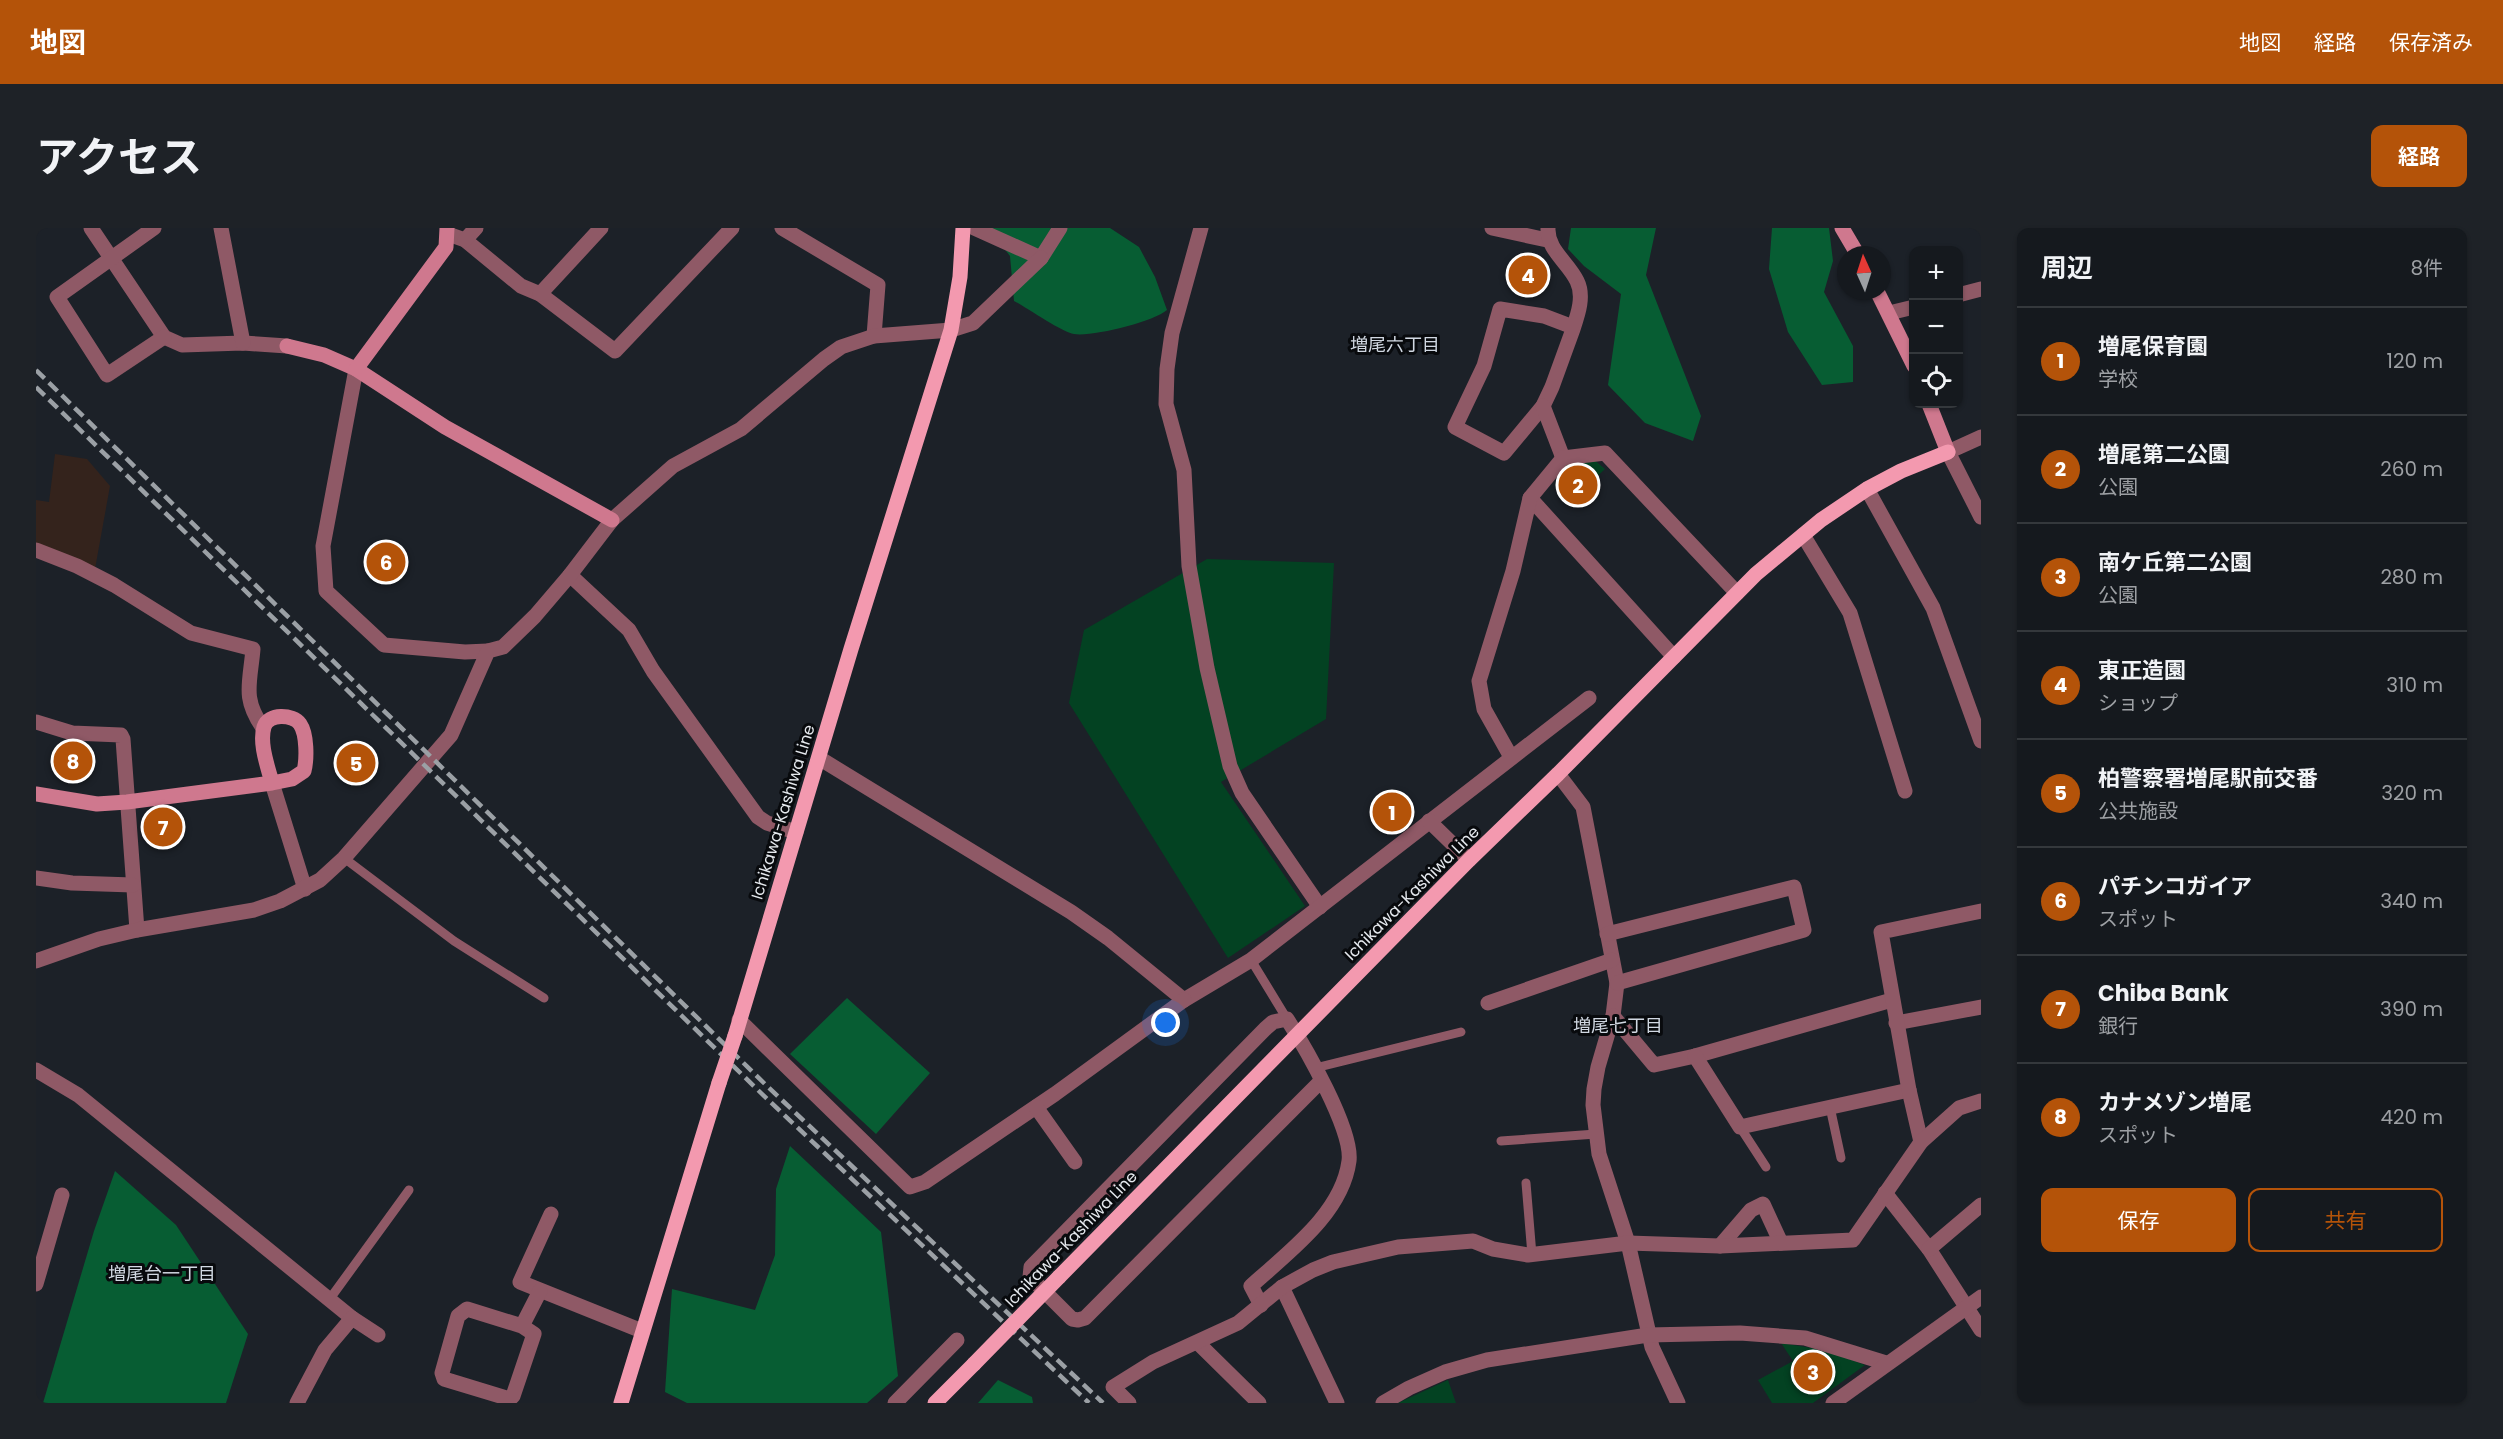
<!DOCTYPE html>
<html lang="ja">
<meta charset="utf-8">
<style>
body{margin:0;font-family:Poppins,"Noto Sans JP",sans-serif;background:#1e2227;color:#f1f3f6}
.controls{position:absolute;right:18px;top:18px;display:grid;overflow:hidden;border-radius:12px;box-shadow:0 2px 4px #0004}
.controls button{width:54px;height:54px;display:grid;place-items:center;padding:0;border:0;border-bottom:2px solid #34383c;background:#15191e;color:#f1f3f6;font:30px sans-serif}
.compass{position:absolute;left:1801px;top:18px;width:54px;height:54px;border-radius:50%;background:#15191e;box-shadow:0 2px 4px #0004;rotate:357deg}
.you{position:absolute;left:1130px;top:795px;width:21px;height:21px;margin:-15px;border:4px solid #fff;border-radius:50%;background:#1a73e8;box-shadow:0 0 0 9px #1a73e833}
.badge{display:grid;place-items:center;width:39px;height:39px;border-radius:50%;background:#b45309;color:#fff;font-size:20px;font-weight:700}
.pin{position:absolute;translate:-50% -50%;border:3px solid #fff;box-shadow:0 2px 6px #0006}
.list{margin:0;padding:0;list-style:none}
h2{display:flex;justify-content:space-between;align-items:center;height:78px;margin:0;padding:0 24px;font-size:26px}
h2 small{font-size:20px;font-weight:400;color:#9da0a4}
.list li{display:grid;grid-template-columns:39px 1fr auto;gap:18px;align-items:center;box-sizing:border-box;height:108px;padding:0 24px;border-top:2px solid #34383c}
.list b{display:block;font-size:22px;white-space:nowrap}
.list p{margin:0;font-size:20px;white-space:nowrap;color:#9da0a4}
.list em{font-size:20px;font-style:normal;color:#9da0a4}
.actions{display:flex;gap:12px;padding:18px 24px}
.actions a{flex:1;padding:14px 0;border:2px solid #b45309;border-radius:12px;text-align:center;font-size:21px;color:#b45309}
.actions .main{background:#b45309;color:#fff}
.icon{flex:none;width:33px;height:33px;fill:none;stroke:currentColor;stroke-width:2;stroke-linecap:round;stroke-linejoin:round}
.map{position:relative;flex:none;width:1945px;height:1175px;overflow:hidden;border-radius:12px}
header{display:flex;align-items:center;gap:36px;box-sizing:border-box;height:84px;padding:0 30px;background:#b45309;color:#fff}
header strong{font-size:28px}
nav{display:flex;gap:33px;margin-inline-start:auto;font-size:21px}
.intro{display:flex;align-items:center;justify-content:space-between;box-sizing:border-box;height:144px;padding:0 36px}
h1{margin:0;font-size:42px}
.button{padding:15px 27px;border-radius:12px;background:#b45309;color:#fff;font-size:21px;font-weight:700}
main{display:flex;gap:36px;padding:0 36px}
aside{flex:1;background:#15191e;border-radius:12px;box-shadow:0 2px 4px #0004}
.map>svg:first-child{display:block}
.education{fill:#34231c}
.green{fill:#034222}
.forest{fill:#075d33}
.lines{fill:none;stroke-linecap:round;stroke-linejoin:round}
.lane{stroke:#8f5966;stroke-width:9}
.street{stroke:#8f5966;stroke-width:15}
.secondary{stroke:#cf788e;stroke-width:15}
.primary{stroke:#f399af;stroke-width:15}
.rail{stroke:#9ba0a5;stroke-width:4.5;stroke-dasharray:12 6;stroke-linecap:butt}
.primary-bridge{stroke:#f399af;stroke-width:15}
.labels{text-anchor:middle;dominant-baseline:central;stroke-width:6;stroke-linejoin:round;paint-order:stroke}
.street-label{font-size:16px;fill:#e5e9ee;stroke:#080a0d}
.neighbourhood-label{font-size:18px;fill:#d1d8e2;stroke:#080a0d}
</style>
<header>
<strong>地図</strong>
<nav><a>地図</a><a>経路</a><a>保存済み</a></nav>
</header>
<div class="intro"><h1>アクセス</h1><a class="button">経路</a></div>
<main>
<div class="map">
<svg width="1945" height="1175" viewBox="0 0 1945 1175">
<rect width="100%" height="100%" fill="#1c2128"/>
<polygon class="education" points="19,226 51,231 74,258 59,341 0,315 0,272 13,274"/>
<g class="green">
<polygon points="1557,231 1569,241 1541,267 1521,246 1527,238"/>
<polygon points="1171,331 1298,335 1290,491 1185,554 1269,678 1192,730 1033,475 1048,402"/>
<polygon points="1745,1115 1788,1122 1829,1137 1777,1175 1736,1175 1722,1152 1757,1133"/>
<polygon points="1412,1152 1420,1175 1362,1175"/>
</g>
<g class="forest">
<path d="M952,0h122l29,19 16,30 12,33c-14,12 -75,27 -93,24 -11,-1 -48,-27 -60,-33l-4,-45z"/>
<polygon points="1535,0 1620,0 1610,47 1665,188 1657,213 1609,195 1572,157 1585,66 1548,38 1532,21"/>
<polygon points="1736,0 1793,0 1797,33 1788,64 1817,118 1817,154 1786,157 1752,104 1733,41"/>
<polygon points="811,770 894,845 840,906 754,826"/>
<polygon points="754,918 845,1004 862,1148 831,1175 651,1175 629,1164 636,1061 719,1082 739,1027 740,961"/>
<polygon points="79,943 140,997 212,1106 190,1175 7,1175 58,1003"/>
<polygon points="962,1152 996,1169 997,1175 942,1175"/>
</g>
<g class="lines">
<g class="lane">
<polyline points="308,630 418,713 508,770"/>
<polyline points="1215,732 1251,791"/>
<polyline points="1279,840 1425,804"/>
<polyline points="1794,879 1805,930"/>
<polyline points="1704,899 1730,939"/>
<polyline points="1465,913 1560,906"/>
<polyline points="1490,955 1496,1027"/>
<polyline points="293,1072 373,962"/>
</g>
<g class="street">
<polyline points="55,0 128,109 146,117 207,115 251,118"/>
<polyline points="118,0 21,69 71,147 128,109"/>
<polyline points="185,0 207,115"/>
<polyline points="746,0 842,57 838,108"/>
<polyline points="938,0 1005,30 1024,0"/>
<polyline points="1165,0 1136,105 1131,141 1130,176 1148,242 1153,338 1171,440 1194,538 1206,565 1284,679"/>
<polyline points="1456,0 1511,12"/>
<path d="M1512,0c-1,22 20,34 29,53 8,16 0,36 -5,51l-20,55 -9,19 -39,47 -49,-26 29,-61 16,-57 44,7 29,11"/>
<polyline points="412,6 429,12 485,58 504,66 579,123 696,0"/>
<polyline points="429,12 440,0"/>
<polyline points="504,66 565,0"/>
<polyline points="1922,67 1945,61"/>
<polyline points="1853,85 1878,79"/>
<polyline points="320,141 287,318 290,363 348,417 429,424 452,423"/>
<polyline points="1507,178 1527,230"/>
<polyline points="1945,209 1912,224 1945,289"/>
<polyline points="1831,261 1897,380 1945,513"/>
<polyline points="1494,270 1638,429"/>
<polyline points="1767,307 1814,385 1869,563"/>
<path d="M0,322l41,16 37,19 77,48 62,16c-3,35 -11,49 10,79"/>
<polyline points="534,347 593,402 617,443 722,589 731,595 760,604"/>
<polyline points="0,494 36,505 85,507 87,511 101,702"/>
<polyline points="1475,529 1448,481 1443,453 1477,343 1494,270 1527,230 1569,225 1701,365"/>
<polyline points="783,530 1035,684 1072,710 1148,772 1215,732 1553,470"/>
<polyline points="1522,546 1547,579 1581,755 1577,788 1562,839 1558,861 1557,877 1563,926 1592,1015 1616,1119 1642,1175"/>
<polyline points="236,555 269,661"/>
<polyline points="1393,593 1433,632"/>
<polyline points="0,650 36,655 97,657"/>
<polyline points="1571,706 1758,659 1768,702 1581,755"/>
<polyline points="0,733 63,711 101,702 218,682 244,673 284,652 308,630 415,507 452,423 467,419 499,388 534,347 576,292 637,238 705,201 788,131 805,119 838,108 915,102 937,95 1005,30"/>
<polyline points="1452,775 1576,732"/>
<polyline points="1577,788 1618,837 1659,828 1856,772"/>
<polyline points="703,792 874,959 889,954 1019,866 1148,772"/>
<polyline points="1860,795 1945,779"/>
<polyline points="1659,828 1704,899 1873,862"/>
<polyline points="0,842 42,867 316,1090 342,1107"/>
<polyline points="1000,879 1039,934"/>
<polyline points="1885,914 1873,862 1845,704 1945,683"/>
<polyline points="1849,965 1893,1021 1945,1102"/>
<polyline points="515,986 484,1054 606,1103"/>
<polyline points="1684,1018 1715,982 1727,976 1745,1015"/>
<polyline points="1893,1021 1945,977"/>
<polyline points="0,1056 26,967"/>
<polyline points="1246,1059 1301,1175"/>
<path d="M1225,1077l-10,-19c36,-33 91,-72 98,-125 4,-31 -44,-114 -62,-142l-14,3 -8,7 -234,238 -1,10 42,42 6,1 7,-2 236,-237"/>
<polyline points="486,1098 431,1081 422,1088 406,1145 408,1151 474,1171 477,1168 498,1106 486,1098 504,1063"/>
<polyline points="1162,1115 1223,1175"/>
<polyline points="261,1175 289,1122 316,1090"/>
<polyline points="859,1175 921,1112"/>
<polyline points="1093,1175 1077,1159 1117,1134 1202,1095 1246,1059 1277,1042 1297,1034 1362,1019 1437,1013 1457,1021 1492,1027 1592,1015 1684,1018 1817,1012 1885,914 1923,880 1945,873"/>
<polyline points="1347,1175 1373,1160 1409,1144 1451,1132 1612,1107 1704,1105 1769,1110 1850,1135"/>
<polyline points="1797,1175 1945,1069"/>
</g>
<g class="secondary">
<polyline points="1806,0 1822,27"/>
<polyline points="1841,63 1878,138"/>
<polyline points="251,118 288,127 320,141 409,199 576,292"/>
<polyline points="320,141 410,19 411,0"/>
<polyline points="1893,176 1912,224"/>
<path d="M0,566l61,10 30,-2 145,-19 20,-4 12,-8c3,-12 3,-37 -4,-47 -7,-10 -32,-11 -36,3 -5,17 4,40 8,56"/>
</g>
<g class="primary">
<polyline points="699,808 815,421 915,102 924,49 927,0"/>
<polyline points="1023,1049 1433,632 1522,546 1720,346 1785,292 1831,261 1865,243 1912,224"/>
<polyline points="585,1175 683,855"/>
<polyline points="899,1175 938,1136"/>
</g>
<g class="rail">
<polyline points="0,142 731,858 1067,1175"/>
<polyline points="0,159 726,866 1053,1175"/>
</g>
<g class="primary-bridge">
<polyline points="683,855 699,808"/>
<polyline points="938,1136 1023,1049"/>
</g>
</g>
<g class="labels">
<g class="street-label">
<text transform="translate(747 584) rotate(-73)">Ichikawa-Kashiwa Line</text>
<text transform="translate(1376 665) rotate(-45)">Ichikawa-Kashiwa Line</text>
<text transform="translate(1035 1011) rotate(-46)">Ichikawa-Kashiwa Line</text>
</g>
<g class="neighbourhood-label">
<text x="1359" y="116">増尾六丁目</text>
<text x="1582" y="797">増尾七丁目</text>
<text x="126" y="1045">増尾台一丁目</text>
</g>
</g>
</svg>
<div class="controls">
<button>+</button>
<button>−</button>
<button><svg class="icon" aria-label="locate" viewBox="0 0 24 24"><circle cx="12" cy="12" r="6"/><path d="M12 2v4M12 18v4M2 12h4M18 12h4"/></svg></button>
</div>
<svg class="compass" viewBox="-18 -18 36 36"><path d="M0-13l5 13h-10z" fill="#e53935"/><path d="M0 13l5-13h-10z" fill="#9da0a4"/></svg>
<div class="you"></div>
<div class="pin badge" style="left:1356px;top:584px">1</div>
<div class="pin badge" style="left:1542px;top:257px">2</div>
<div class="pin badge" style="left:1777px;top:1144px">3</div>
<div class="pin badge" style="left:1492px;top:47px">4</div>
<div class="pin badge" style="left:320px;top:535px">5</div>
<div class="pin badge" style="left:350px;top:334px">6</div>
<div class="pin badge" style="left:127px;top:599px">7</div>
<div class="pin badge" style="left:37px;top:533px">8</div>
</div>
<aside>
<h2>周辺<small>8件</small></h2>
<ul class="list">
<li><span class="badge">1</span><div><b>増尾保育園</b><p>学校</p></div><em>120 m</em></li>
<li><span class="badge">2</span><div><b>増尾第二公園</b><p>公園</p></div><em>260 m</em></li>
<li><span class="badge">3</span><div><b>南ケ丘第二公園</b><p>公園</p></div><em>280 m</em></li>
<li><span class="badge">4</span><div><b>東正造園</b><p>ショップ</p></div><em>310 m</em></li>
<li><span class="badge">5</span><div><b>柏警察署増尾駅前交番</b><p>公共施設</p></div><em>320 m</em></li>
<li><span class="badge">6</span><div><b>パチンコガイア</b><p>スポット</p></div><em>340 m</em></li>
<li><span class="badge">7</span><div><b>Chiba Bank</b><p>銀行</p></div><em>390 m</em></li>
<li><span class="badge">8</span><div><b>カナメゾン増尾</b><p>スポット</p></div><em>420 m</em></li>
</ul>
<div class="actions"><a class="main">保存</a><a>共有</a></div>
</aside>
</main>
